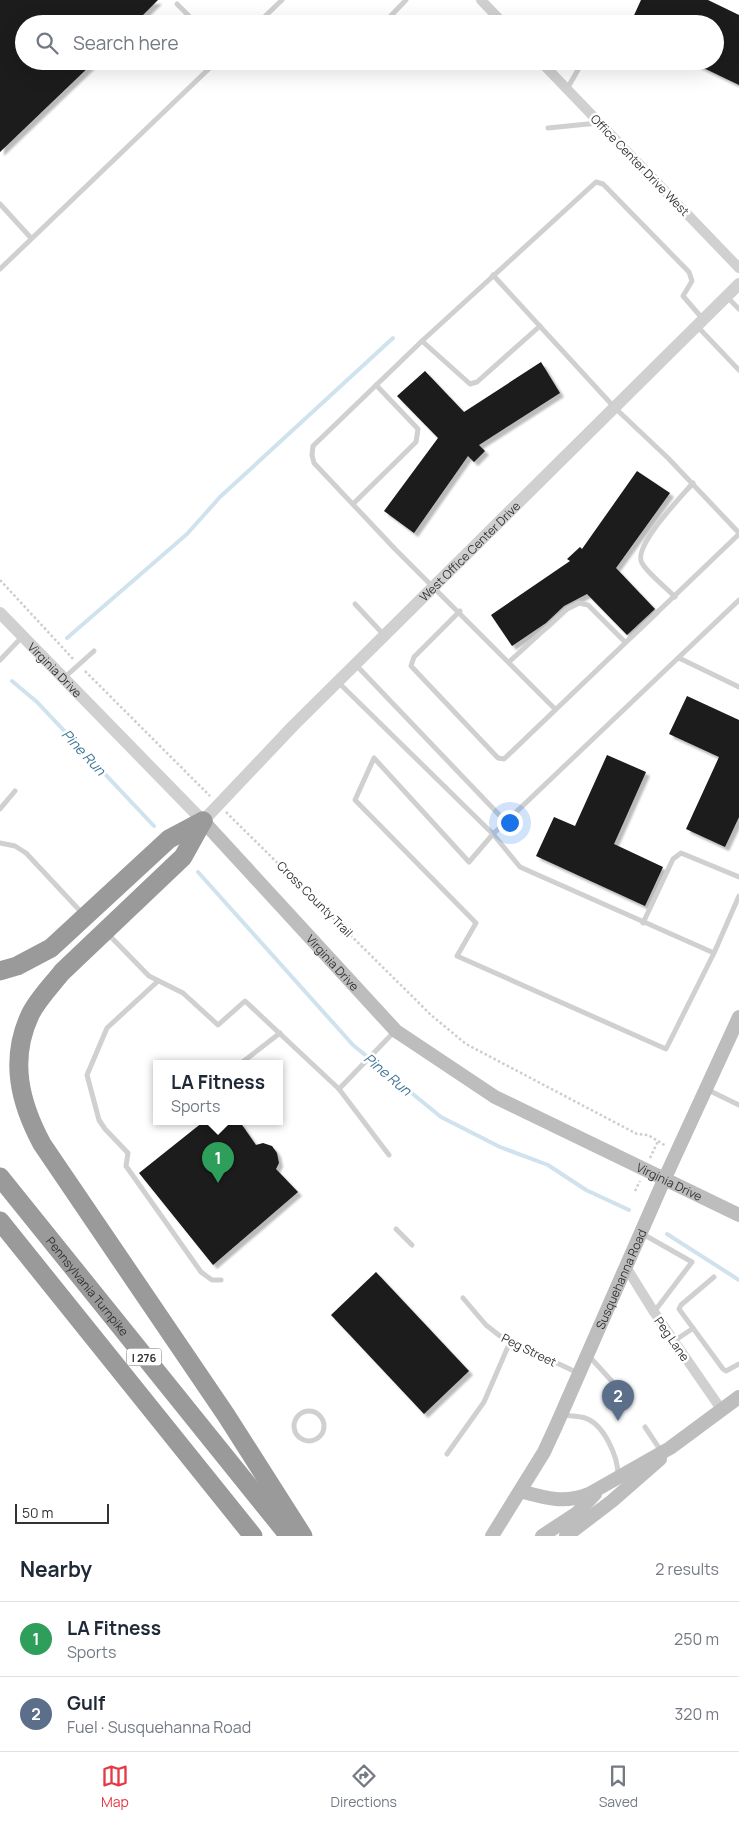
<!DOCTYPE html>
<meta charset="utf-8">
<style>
body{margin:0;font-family:Manrope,sans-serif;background:#f2f2f3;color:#1f2937}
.scale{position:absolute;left:15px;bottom:12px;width:94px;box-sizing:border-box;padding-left:5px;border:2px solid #333;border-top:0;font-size:14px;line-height:18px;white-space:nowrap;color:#333;-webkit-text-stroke:4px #fff;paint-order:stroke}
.you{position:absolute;left:509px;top:822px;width:18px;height:18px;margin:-12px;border:4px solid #fff;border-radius:50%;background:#1a73e8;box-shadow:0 0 0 8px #1a73e833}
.badge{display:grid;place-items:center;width:32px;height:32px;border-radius:50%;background:#e63946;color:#fff;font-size:16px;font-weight:700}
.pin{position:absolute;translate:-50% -41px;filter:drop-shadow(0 1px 2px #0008)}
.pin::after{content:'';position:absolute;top:26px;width:18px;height:15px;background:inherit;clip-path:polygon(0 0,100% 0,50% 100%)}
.popup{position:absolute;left:153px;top:1060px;width:130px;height:65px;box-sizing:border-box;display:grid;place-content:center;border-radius:0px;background:#fff;filter:drop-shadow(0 1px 4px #0005);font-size:16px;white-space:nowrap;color:#747a83}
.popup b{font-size:19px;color:#1f2937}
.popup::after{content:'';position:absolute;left:50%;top:100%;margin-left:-10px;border:10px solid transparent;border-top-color:#fff}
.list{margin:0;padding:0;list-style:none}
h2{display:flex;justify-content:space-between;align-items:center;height:65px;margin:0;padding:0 20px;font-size:21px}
h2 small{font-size:16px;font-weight:400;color:#747a83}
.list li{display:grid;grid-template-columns:32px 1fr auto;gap:15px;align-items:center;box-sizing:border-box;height:75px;padding:0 20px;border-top:1px solid #e0e1e3}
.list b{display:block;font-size:19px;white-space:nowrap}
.list p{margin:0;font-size:16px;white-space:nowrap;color:#747a83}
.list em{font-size:16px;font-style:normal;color:#747a83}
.icon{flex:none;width:28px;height:28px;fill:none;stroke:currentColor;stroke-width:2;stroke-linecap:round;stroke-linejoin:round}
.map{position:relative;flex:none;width:739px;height:1536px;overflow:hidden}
.search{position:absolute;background:#fff;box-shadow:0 5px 20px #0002;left:15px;right:15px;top:15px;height:55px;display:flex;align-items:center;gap:12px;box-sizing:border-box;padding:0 18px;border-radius:28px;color:#747a83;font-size:19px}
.sheet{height:215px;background:#fff}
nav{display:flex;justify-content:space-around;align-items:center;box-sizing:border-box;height:70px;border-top:1px solid #e0e1e3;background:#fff;font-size:14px;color:#747a83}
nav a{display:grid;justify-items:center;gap:2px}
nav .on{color:#e63946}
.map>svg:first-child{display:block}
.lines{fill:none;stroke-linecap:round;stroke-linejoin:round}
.stream{stroke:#cfe2ee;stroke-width:4}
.building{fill:#1a1a1a;filter:url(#shadow)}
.path{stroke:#cdcdcd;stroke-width:2.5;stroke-dasharray:2.5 2.5;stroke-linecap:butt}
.service{stroke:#d0d0d0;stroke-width:5}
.minor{stroke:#d0d0d0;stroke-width:10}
.tertiary{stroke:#d0d0d0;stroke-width:12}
.secondary{stroke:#bdbdbd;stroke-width:14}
.motorway{stroke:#9a9a9a;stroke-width:19}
.labels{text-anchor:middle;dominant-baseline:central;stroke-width:5;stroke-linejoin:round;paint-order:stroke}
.shield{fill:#fff;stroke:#707070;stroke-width:1}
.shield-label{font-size:11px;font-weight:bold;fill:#333}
.street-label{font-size:12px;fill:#333;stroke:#fff}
.water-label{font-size:14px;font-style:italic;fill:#3f7597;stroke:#fff}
</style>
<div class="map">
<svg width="739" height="1536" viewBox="0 0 739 1536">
<defs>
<filter id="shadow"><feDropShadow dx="4" dy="4" stdDeviation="1" flood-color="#0004"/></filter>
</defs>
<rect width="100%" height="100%" fill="#fff"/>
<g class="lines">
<g class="stream">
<polyline points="67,638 187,534 220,497 393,338"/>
<polyline points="12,681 37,702 154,826"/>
<polyline points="198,872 353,1045 441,1117 500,1147 548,1165 586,1190 629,1210"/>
<polyline points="667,1234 739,1280"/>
</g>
</g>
<g class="building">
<polygon points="0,0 158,0 134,24 24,24 24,61 95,61 0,152"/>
<polygon points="641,0 708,0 739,15 739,85 689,61 715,61 715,24 630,24"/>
<polygon points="541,362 560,393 479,445 485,451 474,462 468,456 414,533 384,511 438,438 397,396 425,371 464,412"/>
<polygon points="637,471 670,493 616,568 655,609 627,635 587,594 564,606 546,623 512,646 491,615 570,561 567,559 580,547 582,549"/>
<polygon points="687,696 739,720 739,817 725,847 686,829 719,757 669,734"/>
<polygon points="607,755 646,772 614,844 663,867 645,906 536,856 554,817 575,826"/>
<polygon points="203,1122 240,1122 256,1145 263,1143 272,1146 277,1153 279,1163 276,1169 298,1192 213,1265 139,1173"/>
<polygon points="376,1272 469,1371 424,1414 331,1315"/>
</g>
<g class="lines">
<g class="path">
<polyline points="0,580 74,660"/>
<polyline points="85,671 210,796"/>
<polyline points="226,812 431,1015 466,1044 637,1134 648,1135 666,1146"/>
<polyline points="650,1158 658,1141"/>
<polyline points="635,1191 640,1181"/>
</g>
<g class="service">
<polyline points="177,4 197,24"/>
<polyline points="257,24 282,0"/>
<polyline points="383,24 406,0"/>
<polyline points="567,89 583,61"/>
<polyline points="548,128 598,123"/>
<polyline points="0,204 31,238"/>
<polyline points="0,269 217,61"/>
<polyline points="493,275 614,407 668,458 739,533"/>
<polyline points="727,297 739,309"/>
<polyline points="697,326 739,370"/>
<polyline points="422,341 470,384 477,382 540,326"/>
<polyline points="353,504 416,442 418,429 376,385"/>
<path d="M675,597c-9,-10 -27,-23 -33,-34 -10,-16 39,-66 51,-80"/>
<polyline points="739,600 493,834 469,862 374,758 355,800 476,923 457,956 666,1049 714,953 739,896"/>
<polyline points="355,604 384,635"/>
<polyline points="460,611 414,657 411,666 498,758 504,759 739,534"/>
<polyline points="679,658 739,687"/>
<polyline points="0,660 22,637"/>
<polyline points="509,662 567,609 579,603 588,605 625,642"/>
<polyline points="356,665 506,822"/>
<polyline points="65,677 94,651"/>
<polyline points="338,682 493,834 520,867 714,953"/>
<polyline points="555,709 395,549 314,463 312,455 313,446 422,341 596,182 603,184 689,272 692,281 683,296 702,318"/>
<polyline points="0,809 15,791"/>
<polyline points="0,843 15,846 26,853 83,914"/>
<polyline points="643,923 673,859 681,853 739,877"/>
<polyline points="108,934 149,976 183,993 218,1025 245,1001 339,1089 389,1155"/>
<polyline points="157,982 107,1028 87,1075 99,1120 105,1129 128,1153 126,1166 201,1272 212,1280 221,1280"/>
<polyline points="240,1064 280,1033"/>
<polyline points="339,1089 395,1031"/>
<polyline points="706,1089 739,1105"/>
<polyline points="396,1229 412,1245"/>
<polyline points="641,1233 692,1262 654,1312"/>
<polyline points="714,1277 681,1305 679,1309 723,1369 726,1371 739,1364"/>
<polyline points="463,1298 486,1325 500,1336 578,1373"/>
<polyline points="674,1341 692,1329"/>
<polyline points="589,1356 618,1388"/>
<circle cx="309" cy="1426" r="15"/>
<path d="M562,1415c7,1 16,1 23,3 19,6 33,39 33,57"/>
<polyline points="645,1427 661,1451"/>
<polyline points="447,1454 484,1402 510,1342"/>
</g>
<g class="minor">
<polyline points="481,0 504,24"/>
<polyline points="540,61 739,268"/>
<polyline points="626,1267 654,1312 721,1409"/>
</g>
<path class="tertiary" id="s1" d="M0,613l203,208 90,-95 446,-442"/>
<g class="secondary">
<path id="s2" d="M203,821l193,210 99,66 244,118"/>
<path d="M520,1491c25,7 44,13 69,3l81,-46 69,-51"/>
<path id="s3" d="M492,1536l52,-84 12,-26 108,-246 75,-163"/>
<polyline points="542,1536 577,1513 595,1494"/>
<polyline points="566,1536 612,1501 660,1459"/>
</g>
<g class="motorway">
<path d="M203,821l-20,36 -121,115c-11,14 -25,28 -32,43 -21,45 -10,88 12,129l184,271 77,121"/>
<polyline points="0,971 17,966 51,948 169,839 203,821"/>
<path id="s4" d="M0,1177l289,359"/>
<polyline points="0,1221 253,1536"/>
</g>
</g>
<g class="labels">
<rect class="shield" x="126.5" y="1348.5" width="35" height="17" rx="4"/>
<g class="shield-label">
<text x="144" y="1357">I 276</text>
</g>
<g class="street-label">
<text transform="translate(640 165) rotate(46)">Office Center Drive West</text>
<text stroke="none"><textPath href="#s1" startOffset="670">West Office Center Drive</textPath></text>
<text stroke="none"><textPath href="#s1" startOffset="79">Virginia Drive</textPath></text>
<text transform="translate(315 899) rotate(45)">Cross County Trail</text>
<text stroke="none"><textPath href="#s2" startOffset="192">Virginia Drive</textPath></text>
<text stroke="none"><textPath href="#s2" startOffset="598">Virginia Drive</textPath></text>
<text stroke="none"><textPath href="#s3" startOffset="288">Susquehanna Road</textPath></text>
<text stroke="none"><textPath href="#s4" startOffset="140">Pennsylvania Turnpike</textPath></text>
<text transform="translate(672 1339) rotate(55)">Peg Lane</text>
<text transform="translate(529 1350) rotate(26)">Peg Street</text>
</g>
<g class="water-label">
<text transform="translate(84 752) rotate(47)">Pine Run</text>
<text transform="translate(388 1074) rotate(40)">Pine Run</text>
</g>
</g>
</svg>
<div class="scale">50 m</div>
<div class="you"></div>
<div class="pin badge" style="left:218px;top:1183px;background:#2e9e5b">1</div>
<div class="popup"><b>LA Fitness</b>Sports</div>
<div class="pin badge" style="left:618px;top:1421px;background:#5c6f8a">2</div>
<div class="search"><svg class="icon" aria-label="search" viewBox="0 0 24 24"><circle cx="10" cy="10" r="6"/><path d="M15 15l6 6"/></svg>Search here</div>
</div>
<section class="sheet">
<h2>Nearby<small>2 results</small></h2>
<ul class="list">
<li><span class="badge" style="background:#2e9e5b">1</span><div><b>LA Fitness</b><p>Sports</p></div><em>250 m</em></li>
<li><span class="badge" style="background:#5c6f8a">2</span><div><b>Gulf</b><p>Fuel · Susquehanna Road</p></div><em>320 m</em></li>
</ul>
</section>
<nav>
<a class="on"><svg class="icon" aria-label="map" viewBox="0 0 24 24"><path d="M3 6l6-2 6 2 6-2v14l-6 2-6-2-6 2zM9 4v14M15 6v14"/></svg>Map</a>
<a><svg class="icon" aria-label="directions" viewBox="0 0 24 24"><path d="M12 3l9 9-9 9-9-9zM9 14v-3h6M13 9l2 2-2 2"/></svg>Directions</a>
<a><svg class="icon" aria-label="saved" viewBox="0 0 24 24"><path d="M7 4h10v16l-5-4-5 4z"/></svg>Saved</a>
</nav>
